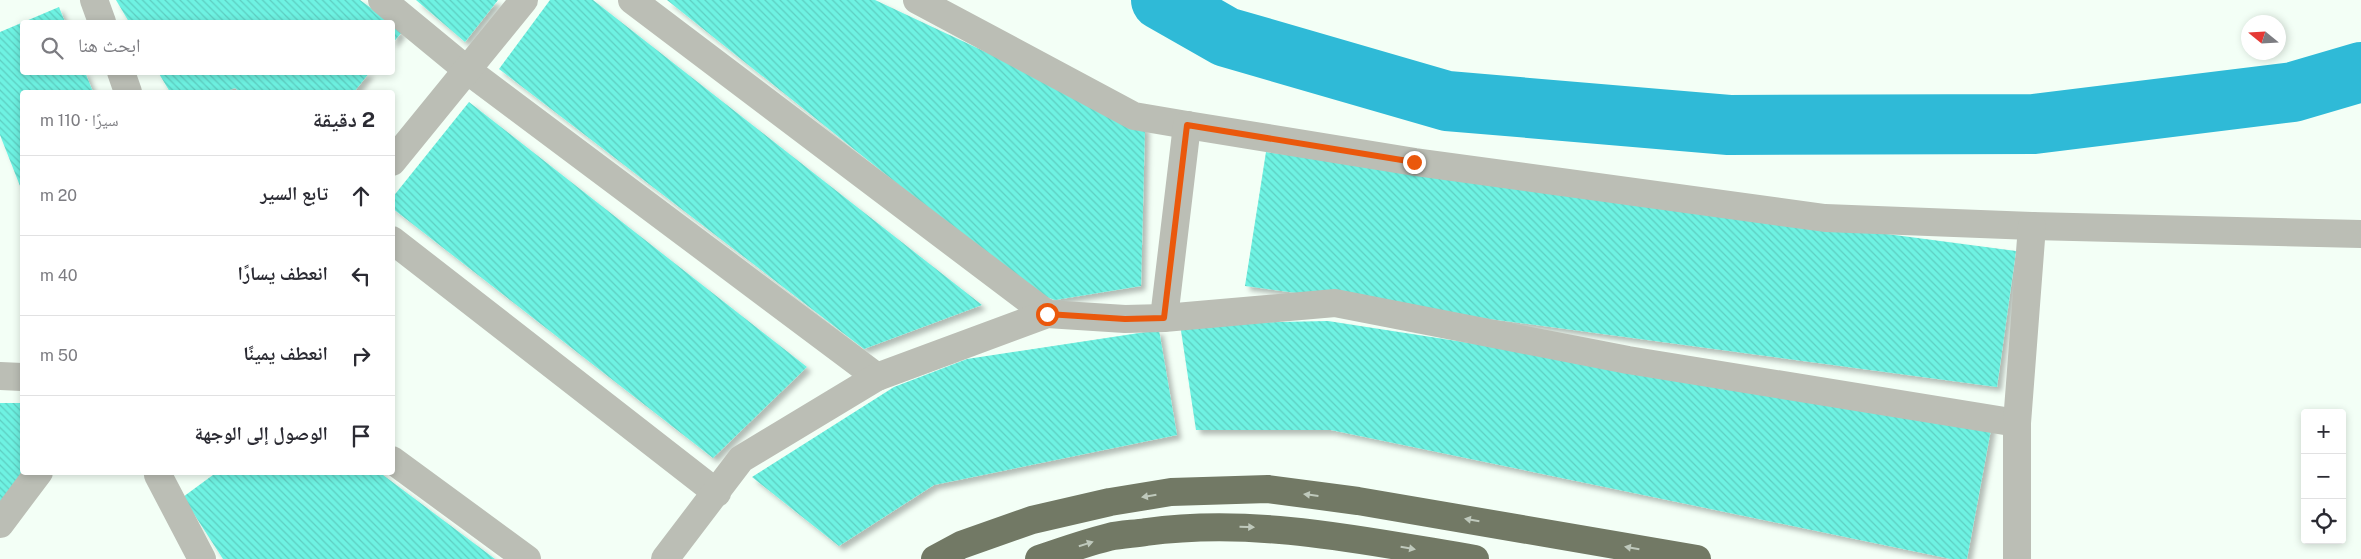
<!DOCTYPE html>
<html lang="ar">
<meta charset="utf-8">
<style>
body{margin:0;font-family:"Public Sans","Noto Naskh Arabic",sans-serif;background:#f7f7f7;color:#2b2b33;direction:rtl}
.controls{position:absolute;right:15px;bottom:15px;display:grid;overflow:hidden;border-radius:5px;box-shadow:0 2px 8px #0003}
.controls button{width:45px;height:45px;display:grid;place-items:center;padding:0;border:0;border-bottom:1px solid #e1e1e2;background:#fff;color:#2b2b33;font:25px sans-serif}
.compass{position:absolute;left:2241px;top:15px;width:45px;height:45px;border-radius:50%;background:#fff;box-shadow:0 2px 8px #0003;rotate:288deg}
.stop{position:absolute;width:15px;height:15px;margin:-11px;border:4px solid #ea580c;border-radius:50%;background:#fff}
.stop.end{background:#ea580c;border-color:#fff;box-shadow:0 1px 5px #0008}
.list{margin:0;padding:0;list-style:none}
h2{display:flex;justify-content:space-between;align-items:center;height:65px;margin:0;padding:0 20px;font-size:21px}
h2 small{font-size:16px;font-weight:400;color:#7c7c81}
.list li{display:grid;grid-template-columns:32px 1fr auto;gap:15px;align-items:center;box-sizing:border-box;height:80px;padding:0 20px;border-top:1px solid #e1e1e2}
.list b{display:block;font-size:19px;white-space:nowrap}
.list em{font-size:16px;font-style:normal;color:#7c7c81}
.icon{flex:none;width:28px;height:28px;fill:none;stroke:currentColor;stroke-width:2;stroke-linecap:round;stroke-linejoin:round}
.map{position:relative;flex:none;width:2361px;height:559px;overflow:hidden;direction:ltr}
.search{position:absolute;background:#fff;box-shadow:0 2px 8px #0003;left:20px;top:20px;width:375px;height:55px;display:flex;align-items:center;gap:12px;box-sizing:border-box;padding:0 18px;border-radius:5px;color:#7c7c81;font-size:19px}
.panel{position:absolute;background:#fff;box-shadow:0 2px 8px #0003;left:20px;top:90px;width:375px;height:385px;border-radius:5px;direction:rtl}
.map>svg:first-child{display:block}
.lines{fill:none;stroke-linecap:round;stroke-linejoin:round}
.river{stroke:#2fbad7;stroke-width:60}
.building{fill:url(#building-back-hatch);filter:url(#shadow)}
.street{stroke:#bbbeb5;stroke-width:28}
.highway{stroke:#727965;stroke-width:28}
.oneway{fill:#bfc9bc}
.route{stroke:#ea580c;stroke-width:6}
</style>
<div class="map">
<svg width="2361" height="559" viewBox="0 0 2361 559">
<defs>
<pattern id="building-back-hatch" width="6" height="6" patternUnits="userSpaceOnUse" patternTransform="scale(1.25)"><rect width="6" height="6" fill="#6ef2e2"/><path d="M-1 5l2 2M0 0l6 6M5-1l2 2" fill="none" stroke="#5ecec1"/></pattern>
<filter id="shadow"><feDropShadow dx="4.5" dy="4.5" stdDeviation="2.5" flood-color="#0004"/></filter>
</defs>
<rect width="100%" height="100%" fill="#f3fff6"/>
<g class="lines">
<polyline class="river" points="1161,0 1226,37 1447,101 1729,125 2034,124 2293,92 2361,72"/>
</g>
<g class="building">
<polygon points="116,0 360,0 390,22 129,22"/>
<polygon points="416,0 498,0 465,42"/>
<polygon points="550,0 593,0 982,305 864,349 499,69"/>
<polygon points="667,0 875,0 1145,127 1141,286 1055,300 1033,292"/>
<polygon points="59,7 65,22 22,22 22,72 85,72 93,92 22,92 22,191 0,135 0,32"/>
<polygon points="392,25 402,32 392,44"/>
<polygon points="158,72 370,72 354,92 240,92 235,88 224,92 170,92"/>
<polygon points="469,102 807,367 713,458 392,208 392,198"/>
<polygon points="1266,152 2016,251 1997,387 1245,286"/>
<polygon points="1328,321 1992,424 1967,559 1951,559 1331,430 1196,430 1180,324"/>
<polygon points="1159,330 1177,435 934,485 839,546 752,477 894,387 967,359"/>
<polygon points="0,403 22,403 22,472 0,503"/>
<polygon points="217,472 379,472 495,559 223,559 183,497"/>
</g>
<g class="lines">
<g class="street">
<polyline points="94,0 102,22"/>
<polyline points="382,0 467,70 877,377"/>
<polyline points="632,0 1047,314"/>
<polyline points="917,0 1134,116 1187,125 1415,162 1825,218 2032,226 2361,234"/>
<polyline points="121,72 128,92"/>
<polyline points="392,162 524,0"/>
<polyline points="392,240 717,493"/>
<polyline points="1164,318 1187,125"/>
<polyline points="0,376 22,377"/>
<polyline points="392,460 527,559"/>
<polyline points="158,475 202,559"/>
<polyline points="0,524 39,472"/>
<polyline points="665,559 741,459 877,377 1047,314 1125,319 1164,318 1335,303 1628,360 2017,423"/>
<polyline points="2017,559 2017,423 2032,226"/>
</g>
<g class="highway">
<polyline points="935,559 961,545 1032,520 1110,502 1171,492 1268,489 1358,501 1697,559"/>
<path d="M1039,559c23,-8 46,-16 70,-22 12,-3 25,-3 37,-5 111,-15 220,9 329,27"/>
</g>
</g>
<defs><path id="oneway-solid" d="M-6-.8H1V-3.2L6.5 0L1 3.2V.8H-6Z" transform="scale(1.25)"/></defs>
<g class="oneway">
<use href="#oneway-solid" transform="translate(1311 495) rotate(-173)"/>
<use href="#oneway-solid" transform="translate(1149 496) rotate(171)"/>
<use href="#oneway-solid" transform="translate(1472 520) rotate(-170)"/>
<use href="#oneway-solid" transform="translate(1247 527) rotate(2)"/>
<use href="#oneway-solid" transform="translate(1086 544) rotate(-17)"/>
<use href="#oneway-solid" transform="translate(1408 548) rotate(10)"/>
<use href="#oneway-solid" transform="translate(1632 548) rotate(-170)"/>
</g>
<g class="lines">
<polyline class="route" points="1047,314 1125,319 1164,318 1187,125 1414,162"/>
</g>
</svg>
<div class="controls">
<button>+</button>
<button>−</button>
<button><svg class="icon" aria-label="locate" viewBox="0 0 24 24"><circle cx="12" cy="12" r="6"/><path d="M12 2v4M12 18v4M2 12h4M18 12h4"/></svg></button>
</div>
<svg class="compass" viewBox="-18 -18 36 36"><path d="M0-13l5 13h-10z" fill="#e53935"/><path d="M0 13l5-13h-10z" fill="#7c7c81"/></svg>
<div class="stop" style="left:1047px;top:314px"></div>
<div class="stop end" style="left:1414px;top:162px"></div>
<div class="search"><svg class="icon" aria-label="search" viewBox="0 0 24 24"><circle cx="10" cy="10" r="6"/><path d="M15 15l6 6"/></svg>ابحث هنا</div>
<section class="panel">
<h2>2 دقيقة<small>سيرًا · 110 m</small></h2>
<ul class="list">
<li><svg class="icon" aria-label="ahead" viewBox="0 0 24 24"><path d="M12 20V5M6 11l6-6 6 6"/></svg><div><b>تابع السير</b></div><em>20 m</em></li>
<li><svg class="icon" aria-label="left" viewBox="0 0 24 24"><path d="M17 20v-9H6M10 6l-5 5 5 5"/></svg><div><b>انعطف يسارًا</b></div><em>40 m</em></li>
<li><svg class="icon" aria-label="right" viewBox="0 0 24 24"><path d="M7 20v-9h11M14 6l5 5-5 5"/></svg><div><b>انعطف يمينًا</b></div><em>50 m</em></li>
<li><svg class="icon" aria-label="arrive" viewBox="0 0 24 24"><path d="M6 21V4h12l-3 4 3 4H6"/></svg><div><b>الوصول إلى الوجهة</b></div></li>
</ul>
</section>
</div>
